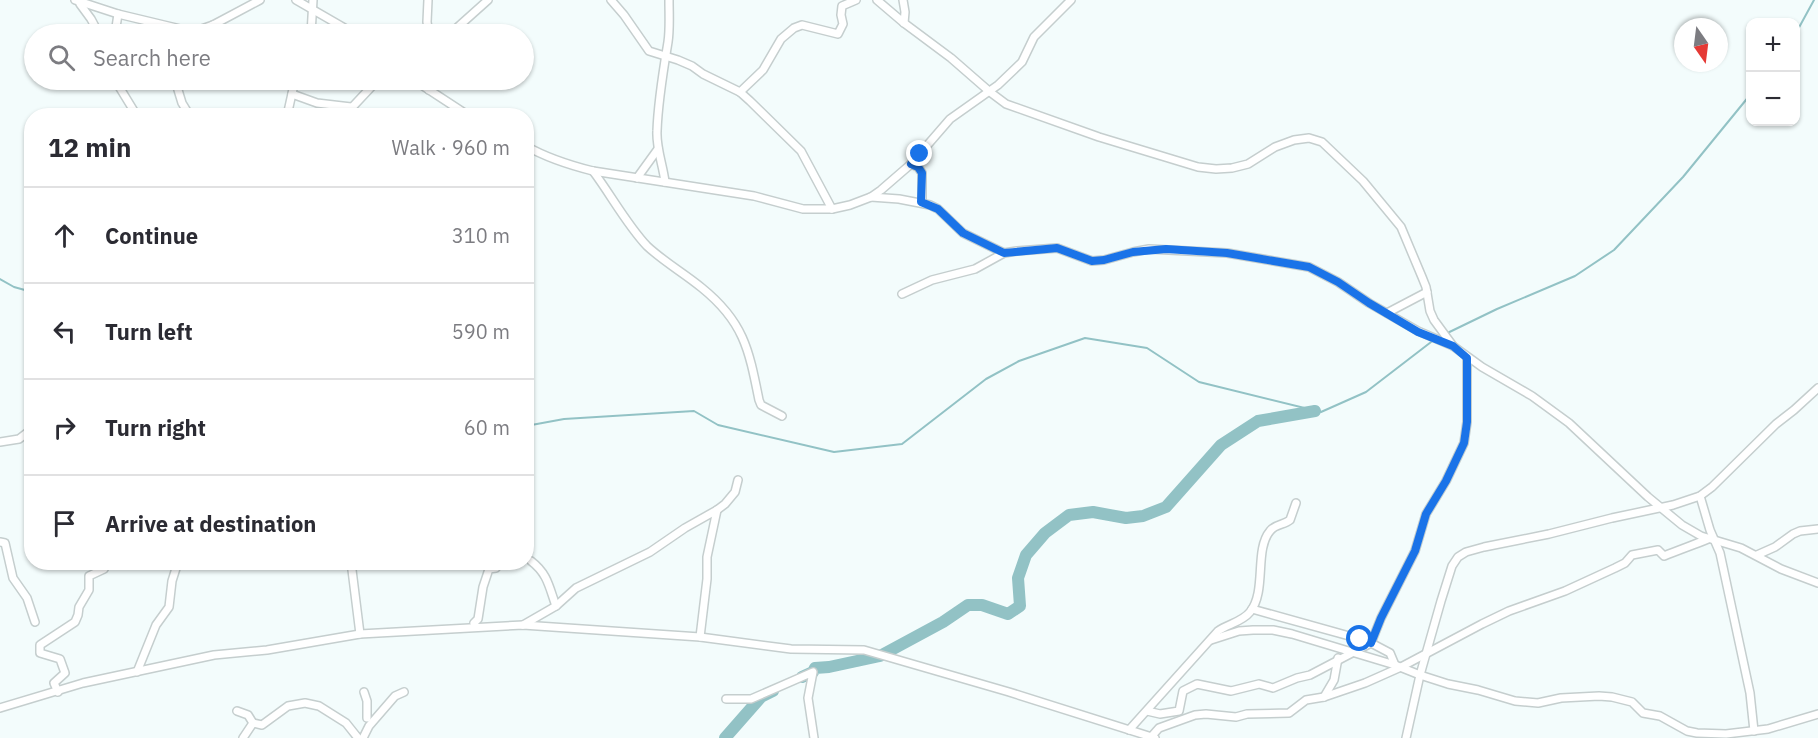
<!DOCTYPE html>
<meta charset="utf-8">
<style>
body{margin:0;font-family:"IBM Plex Sans",sans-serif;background:#f7f7f7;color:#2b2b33}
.controls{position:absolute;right:18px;top:18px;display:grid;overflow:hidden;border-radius:12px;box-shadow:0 2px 4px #0004}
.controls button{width:54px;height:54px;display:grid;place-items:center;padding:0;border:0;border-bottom:2px solid #e1e1e2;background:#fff;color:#2b2b33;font:30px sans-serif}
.compass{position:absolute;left:1674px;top:18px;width:54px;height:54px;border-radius:50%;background:#fff;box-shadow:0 2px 4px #0004;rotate:166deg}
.stop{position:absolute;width:18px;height:18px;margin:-14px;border:4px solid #1a73e8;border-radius:50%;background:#fff}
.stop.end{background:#1a73e8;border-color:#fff;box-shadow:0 2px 6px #0008}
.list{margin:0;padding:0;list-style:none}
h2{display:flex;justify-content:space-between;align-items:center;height:78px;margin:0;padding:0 24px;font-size:26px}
h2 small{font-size:20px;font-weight:400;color:#7c7c81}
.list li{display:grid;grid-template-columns:39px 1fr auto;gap:18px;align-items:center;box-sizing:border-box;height:96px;padding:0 24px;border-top:2px solid #e1e1e2}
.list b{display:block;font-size:22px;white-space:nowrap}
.list em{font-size:20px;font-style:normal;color:#7c7c81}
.icon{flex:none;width:33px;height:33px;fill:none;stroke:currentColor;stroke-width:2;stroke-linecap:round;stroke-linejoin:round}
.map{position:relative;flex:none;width:1818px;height:738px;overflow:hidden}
.search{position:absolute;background:#fff;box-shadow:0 2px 4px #0004;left:24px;top:24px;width:510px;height:66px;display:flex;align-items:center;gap:15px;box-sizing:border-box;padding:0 21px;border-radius:33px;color:#7c7c81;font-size:22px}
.panel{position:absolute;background:#fff;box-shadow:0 2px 4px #0004;left:24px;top:108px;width:510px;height:462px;border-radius:24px}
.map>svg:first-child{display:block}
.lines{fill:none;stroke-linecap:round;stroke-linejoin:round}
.stream{stroke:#92c2c5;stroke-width:2}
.river{stroke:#92c2c5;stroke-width:12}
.minor-casing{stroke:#c5cece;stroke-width:10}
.minor{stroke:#fff;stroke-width:7}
.route{stroke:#1a73e8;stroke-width:8}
</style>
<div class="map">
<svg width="1818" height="738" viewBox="0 0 1818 738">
<rect width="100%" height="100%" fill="#f3fcfc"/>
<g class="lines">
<g class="stream">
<polyline points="1796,33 1814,0"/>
<polyline points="0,279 14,287 32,292"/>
<polyline points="526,426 564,419 694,411 718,425 834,452 902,444 986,379 1019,361 1085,338 1147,348 1199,382 1321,412 1366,392 1435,339 1497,309 1575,276 1614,250 1683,177 1750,95"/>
</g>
<g class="river">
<polyline points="802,677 813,672 815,668 829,667 880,656 943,622 968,605 982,605 1008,614 1020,606 1018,578 1026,555 1045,533 1069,515 1093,512 1126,518 1143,516 1166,507 1221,445 1258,421 1315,411"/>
<polyline points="725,738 761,697 773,691"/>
</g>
<g class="minor-casing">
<g id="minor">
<polyline points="75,0 118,14 193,32 213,25 260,0"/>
<polyline points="296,0 355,34"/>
<polyline points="428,0 427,22 429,34"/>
<polyline points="611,0 624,15 649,51 678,60 692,66 703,74 740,92 750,101 801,151 832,209"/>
<polyline points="877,0 904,23 951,58 990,92 1006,104 1099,137 1198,167 1216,169 1232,168 1248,164 1275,147 1294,140 1309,138 1322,142 1363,181 1401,227 1422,277 1426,287 1430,311 1434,320 1453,346 1482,367 1532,396 1569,423 1648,497 1682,525 1701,536 1741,548 1781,569 1818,583"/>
<polyline points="903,0 905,12 904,23"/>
<polyline points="80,4 91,19 99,34"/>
<polyline points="213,25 219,34"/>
<polyline points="115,34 118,14"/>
<polyline points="311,34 313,0"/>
<polyline points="450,34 488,0"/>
<polyline points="115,80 137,116"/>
<polyline points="175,80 182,103 190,116"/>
<polyline points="414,80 469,116"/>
<polyline points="429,90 430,80"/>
<polyline points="740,92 763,70 781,39 794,28 802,25 838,34 843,24 841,15 842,6 856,0"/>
<polyline points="292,94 317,103 351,107"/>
<polyline points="287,116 295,80"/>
<polyline points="344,116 373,85 381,80"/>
<path d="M526,146c21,12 43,19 67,25l161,25 49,13h29l18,-4 21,-8 10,-7 30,-26 39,-45 48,-34 24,-23 12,-25 37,-37"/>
<polyline points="911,164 918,167 922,173 922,202"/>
<path d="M593,171c18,24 34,54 54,75 17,16 37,27 55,42 42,34 47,62 57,112l2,5 21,11"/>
<polyline points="637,178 658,149"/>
<path d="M665,182c-2,-17 -9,-34 -8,-51 1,-30 6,-59 11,-89 2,-13 1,-28 1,-42"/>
<polyline points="871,197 899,199 930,205 938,209 963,233 1004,253"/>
<polyline points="902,294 932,280 975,269 1004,253 1017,251 1057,248 1092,261 1104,260 1133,252 1149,249 1227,253 1309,267 1338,282 1369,303 1418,331 1453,346"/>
<polyline points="1387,313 1427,292"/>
<polyline points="0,442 19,439 32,429"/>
<polyline points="1700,496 1710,530 1720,553 1750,693 1754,731"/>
<polyline points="0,542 5,543 13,578 27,598 35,622"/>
<polyline points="1757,555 1775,547 1793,534 1800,531 1818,529"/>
<path d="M531,561c17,13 18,26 25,45"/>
<polyline points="351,562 360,634"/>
<polyline points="1252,609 1360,639 1371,643 1390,653 1395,665"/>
<polyline points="474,623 478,619 483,587 489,569 496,568 500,562"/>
<polyline points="523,625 556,606 576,588 650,552 685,528 717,510 725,504 735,492 738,480"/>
<polyline points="700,637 707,579 707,557 717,510"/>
<polyline points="1211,640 1239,631 1253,630 1273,630 1292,634 1395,665 1420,675 1448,684 1478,690 1515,701 1538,703 1561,698 1599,696 1612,697 1632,702 1643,713 1660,716 1687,731 1697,733 1726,734 1768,729 1818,714"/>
<polyline points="137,672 156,625 169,607 172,581 178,562"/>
<polyline points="58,692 54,683 65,673 60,659 40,653 40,645 75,622 78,615 79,607 89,590 89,576 104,569 107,562"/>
<polyline points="364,692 367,701 367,718"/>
<polyline points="1324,697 1334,680 1338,658"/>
<polyline points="726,699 751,699 813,672 808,698 814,738"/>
<polyline points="0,708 83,683 214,655 267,650 360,634 523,625 700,637 791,649 864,650 1009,692 1155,738"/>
<polyline points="237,711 248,715 253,723 262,725 288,706 305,703 319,706 346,723 358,738"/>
<polyline points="1147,711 1160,714 1179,711 1183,691 1197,684 1231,691 1259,684 1273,688 1297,678 1310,675 1371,643 1381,618 1415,551 1426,514 1446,481 1464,443 1467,422 1467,358"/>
<path d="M1129,730l89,-99c10,-7 24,-9 32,-19 17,-21 4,-62 20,-81 5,-7 14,-6 20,-11l6,-17"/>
<path d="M1151,737l8,-9 36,-13 11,-1 30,3 11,-3 42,-1 17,-13 18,-3 41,-14 36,-16 81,-43 27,-13 56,-20 50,-23 10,-5 7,-8 26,-5 6,6c15,-6 29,-11 44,-17"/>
<polyline points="243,738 253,723"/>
<polyline points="363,738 369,726 395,696 404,692"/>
<polyline points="1406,738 1420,675 1441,601 1452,566 1458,557 1466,552 1484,547 1549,534 1612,518 1673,505 1700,496 1712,487 1776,424 1794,410 1818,388"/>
</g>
</g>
<use href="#minor" class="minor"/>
</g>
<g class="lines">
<polyline class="route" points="920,154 911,164 918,167 922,173 921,202 938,209 963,233 1004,253 1057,248 1092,261 1104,260 1133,252 1166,249 1227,253 1309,267 1338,282 1369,303 1418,332 1453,346 1467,358 1467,422 1464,443 1446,481 1426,514 1415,551 1381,618 1371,643 1360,639"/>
</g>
</svg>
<div class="controls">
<button>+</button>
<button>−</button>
</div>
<svg class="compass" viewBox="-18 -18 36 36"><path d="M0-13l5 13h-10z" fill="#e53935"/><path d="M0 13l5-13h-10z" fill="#7c7c81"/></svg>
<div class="stop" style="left:1360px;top:639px"></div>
<div class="stop end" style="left:920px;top:154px"></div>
<div class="search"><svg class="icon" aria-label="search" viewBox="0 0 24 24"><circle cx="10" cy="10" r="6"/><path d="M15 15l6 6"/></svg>Search here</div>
<section class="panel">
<h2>12 min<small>Walk · 960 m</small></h2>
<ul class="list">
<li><svg class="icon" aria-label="ahead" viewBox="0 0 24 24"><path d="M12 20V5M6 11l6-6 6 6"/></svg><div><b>Continue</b></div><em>310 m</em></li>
<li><svg class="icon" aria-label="left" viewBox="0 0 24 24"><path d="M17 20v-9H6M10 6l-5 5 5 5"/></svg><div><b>Turn left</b></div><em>590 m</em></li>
<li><svg class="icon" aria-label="right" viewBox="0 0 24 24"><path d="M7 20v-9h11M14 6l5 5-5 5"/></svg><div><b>Turn right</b></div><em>60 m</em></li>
<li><svg class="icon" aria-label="arrive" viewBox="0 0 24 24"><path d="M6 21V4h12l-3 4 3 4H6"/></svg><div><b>Arrive at destination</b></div></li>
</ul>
</section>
</div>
